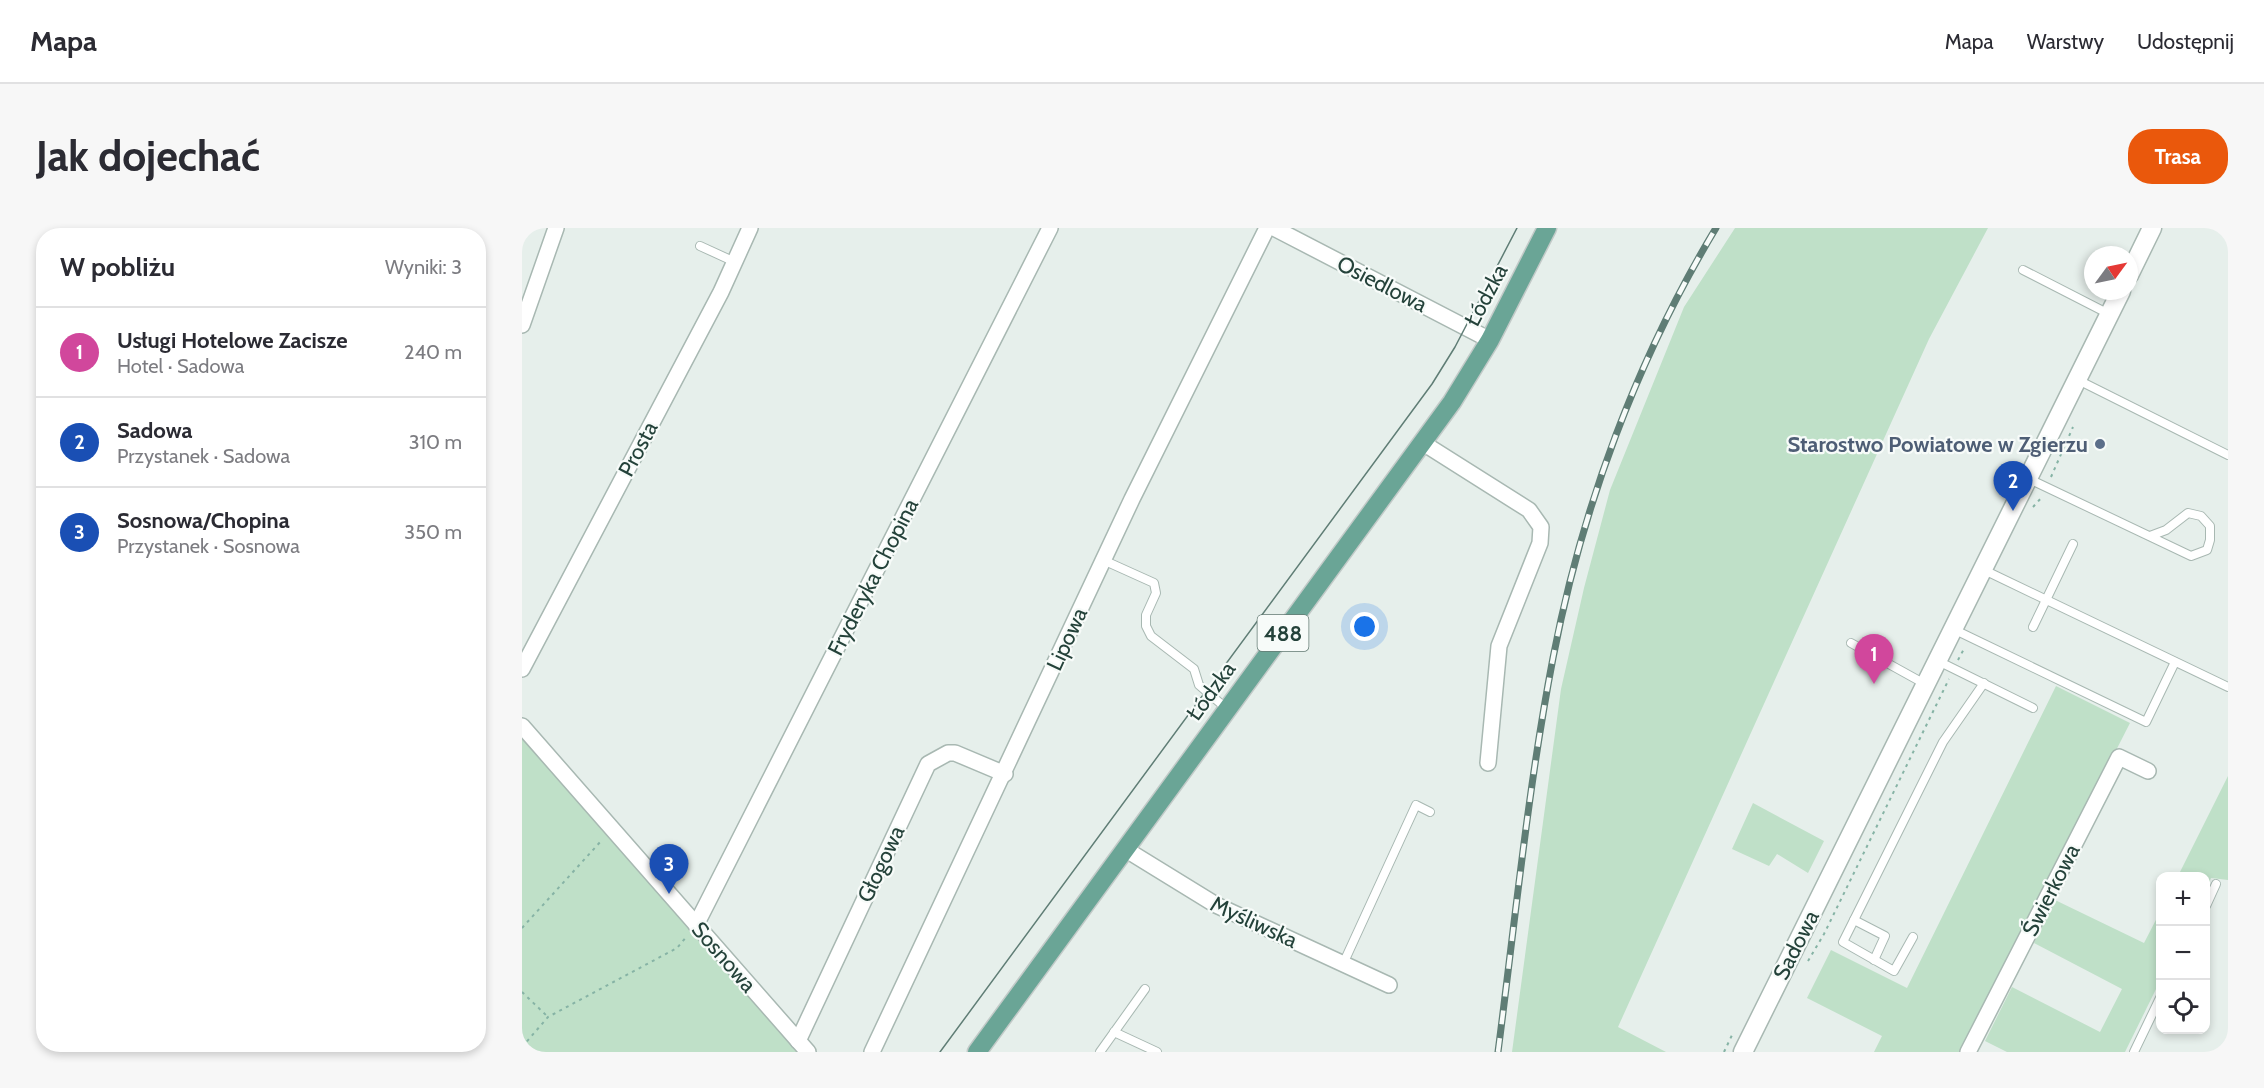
<!DOCTYPE html>
<html lang="pl">
<meta charset="utf-8">
<style>
body{margin:0;font-family:Cabin,sans-serif;background:#f7f7f7;color:#2b2b33}
.controls{position:absolute;right:18px;bottom:18px;display:grid;overflow:hidden;border-radius:12px;box-shadow:0 3px 9px #0003}
.controls button{width:54px;height:54px;display:grid;place-items:center;padding:0;border:0;border-bottom:2px solid #e1e1e2;background:#fff;color:#2b2b33;font:30px sans-serif}
.compass{position:absolute;left:1562px;top:18px;width:54px;height:54px;border-radius:50%;background:#fff;box-shadow:0 3px 9px #0003;rotate:57deg}
.you{position:absolute;left:843px;top:399px;width:21px;height:21px;margin:-15px;border:4px solid #fff;border-radius:50%;background:#1a73e8;box-shadow:0 0 0 9px #1a73e833}
.badge{display:grid;place-items:center;width:39px;height:39px;border-radius:50%;background:#ea580c;color:#fff;font-size:20px;font-weight:700}
.pin{position:absolute;translate:-50% -50px;filter:drop-shadow(0 2px 3px #0008)}
.pin::after{content:'';position:absolute;top:32px;width:21px;height:18px;background:inherit;clip-path:polygon(0 0,100% 0,50% 100%)}
.list{margin:0;padding:0;list-style:none}
h2{display:flex;justify-content:space-between;align-items:center;height:78px;margin:0;padding:0 24px;font-size:26px}
h2 small{font-size:20px;font-weight:400;color:#7c7c81}
.list li{display:grid;grid-template-columns:39px 1fr auto;gap:18px;align-items:center;box-sizing:border-box;height:90px;padding:0 24px;border-top:2px solid #e1e1e2}
.list b{display:block;font-size:22px;white-space:nowrap}
.list p{margin:0;font-size:20px;white-space:nowrap;color:#7c7c81}
.list em{font-size:20px;font-style:normal;color:#7c7c81}
.icon{flex:none;width:33px;height:33px;fill:none;stroke:currentColor;stroke-width:2;stroke-linecap:round;stroke-linejoin:round}
.map{position:relative;flex:none;width:1706px;height:824px;overflow:hidden;border-radius:24px}
header{display:flex;align-items:center;gap:36px;box-sizing:border-box;height:84px;padding:0 30px;background:#fff;border-bottom:2px solid #e1e1e2}
header strong{font-size:28px}
nav{display:flex;gap:33px;margin-inline-start:auto;font-size:21px}
.intro{display:flex;align-items:center;justify-content:space-between;box-sizing:border-box;height:144px;padding:0 36px}
h1{margin:0;font-size:42px}
.button{padding:15px 27px;border-radius:24px;background:#ea580c;color:#fff;font-size:21px;font-weight:700}
main{display:flex;gap:36px;padding:0 36px}
aside{flex:1;background:#fff;border-radius:24px;box-shadow:0 3px 9px #0003}
.map>svg:first-child{display:block}
.green{fill:#bfe0c8}
.lines{fill:none;stroke-linecap:round;stroke-linejoin:round}
.service-casing{stroke:#a8b8b2;stroke-width:10}
.minor-casing{stroke:#a8b8b2;stroke-width:18}
.tertiary-casing{stroke:#a8b8b2;stroke-width:21}
.primary-casing{stroke:#c2cac8;stroke-width:21}
.path{stroke:#86b3a5;stroke-width:2;stroke-dasharray:3 4.5;stroke-linecap:butt}
.service{stroke:#fff;stroke-width:8}
.minor{stroke:#fff;stroke-width:15}
.tertiary{stroke:#fff;stroke-width:18}
.primary{stroke:#6aa596;stroke-width:18}
.tram{stroke:#5f7d75;stroke-width:1.5}
.rail-casing{stroke:#5f7d75;stroke-width:7}
.rail{stroke:#f7fbf9;stroke-width:4.5;stroke-dasharray:14;stroke-linecap:butt}
.service-dot{fill:#5c6f8a;stroke:#f7fbf9;stroke-width:2}
.labels{text-anchor:middle;dominant-baseline:central;stroke-width:4.5;stroke-linejoin:round;paint-order:stroke}
.shield{fill:#f7fbf9;stroke:#637a73;stroke-width:1.5}
.shield-label{font-size:21px;font-weight:bold;fill:#24423a}
.street-label{font-size:22px;fill:#24423a;stroke:#f7fbf9}
.service-label{font-size:22px;font-weight:bold;fill:#4e5e75;stroke:#f7fbf9;text-anchor:end}
</style>
<header>
<strong>Mapa</strong>
<nav><a>Mapa</a><a>Warstwy</a><a>Udostępnij</a></nav>
</header>
<div class="intro"><h1>Jak dojechać</h1><a class="button">Trasa</a></div>
<main>
<aside>
<h2>W pobliżu<small>Wyniki: 3</small></h2>
<ul class="list">
<li><span class="badge" style="background:#d1479c">1</span><div><b>Usługi Hotelowe Zacisze</b><p>Hotel · Sadowa</p></div><em>240 m</em></li>
<li><span class="badge" style="background:#1a4fb4">2</span><div><b>Sadowa</b><p>Przystanek · Sadowa</p></div><em>310 m</em></li>
<li><span class="badge" style="background:#1a4fb4">3</span><div><b>Sosnowa/Chopina</b><p>Przystanek · Sosnowa</p></div><em>350 m</em></li>
</ul>
</aside>
<div class="map">
<svg width="1706" height="824" viewBox="0 0 1706 824">
<rect width="100%" height="100%" fill="#e6efeb"/>
<g class="green">
<polygon points="1213,0 1466,0 1407,111 1096,799 1144,824 990,824 1039,461 1062,360 1088,262 1162,79"/>
<polygon points="1534,458 1608,495 1440,824 1352,824 1360,808 1285,770 1309,722 1385,760"/>
<polygon points="0,509 275,824 0,824"/>
<polygon points="1706,548 1706,652 1689,650 1684,662 1684,648 1656,648"/>
<polygon points="1231,575 1302,613 1286,645 1255,626 1247,638 1210,621"/>
<polygon points="1533,672 1622,715 1638,684 1638,753 1603,824 1485,824 1463,813 1490,759 1578,804 1600,761 1512,715"/>
</g>
<g class="lines">
<g class="service-casing">
<g id="service">
<polyline points="178,18 213,34"/>
<polyline points="1501,42 1587,86"/>
<polyline points="1556,152 1706,227"/>
<polyline points="1505,250 1669,328 1685,322 1688,312 1688,298 1679,288 1666,285 1644,302 1628,308"/>
<polyline points="581,332 632,355 634,365 624,387 624,398 629,408 672,441 677,457 705,481"/>
<polyline points="1462,342 1706,459"/>
<polyline points="1511,399 1551,316"/>
<polyline points="1431,401 1624,494 1653,434"/>
<polyline points="1329,415 1403,456"/>
<polyline points="1416,433 1511,480"/>
<polyline points="1684,678 1694,656"/>
<polyline points="1332,692 1363,708 1352,732"/>
<polyline points="1391,709 1372,743 1321,714 1421,514 1462,455"/>
<polyline points="821,736 894,577 908,584"/>
<polyline points="592,804 635,824"/>
<polyline points="578,824 623,761"/>
<polyline points="1612,824 1638,770"/>
</g>
</g>
<g class="minor-casing">
<g id="minor">
<polyline points="752,0 968,112"/>
<polyline points="0,97 34,0"/>
<polyline points="901,215 1007,282 1019,299 1018,315 977,418 966,535"/>
<polyline points="0,441 199,64 228,0"/>
<polyline points="0,498 286,824"/>
<polyline points="603,621 694,677 867,757"/>
<polyline points="174,697 528,0"/>
<polyline points="276,813 406,536 426,525 433,525 483,546"/>
<polyline points="350,824 610,271 745,0"/>
<polyline points="1446,824 1597,529 1626,543"/>
</g>
</g>
<g class="tertiary-casing">
<g id="tertiary">
<polyline points="1607,47 1630,0"/>
<polyline points="1221,824 1599,63"/>
</g>
</g>
<g class="primary-casing">
<polyline id="primary" points="455,824 930,174 968,112 1025,0"/>
</g>
<g class="path">
<polyline points="1529,249 1551,199"/>
<polyline points="1511,279 1521,268"/>
<polyline points="1436,432 1443,419"/>
<polyline points="0,700 80,612"/>
<polyline points="1286,733 1302,706 1427,451"/>
<polyline points="0,764 26,789"/>
<polyline points="0,819 26,789 155,720 165,708"/>
<polyline points="1202,824 1211,805"/>
</g>
<use href="#service" class="service"/>
<use href="#minor" class="minor"/>
<use href="#tertiary" class="tertiary"/>
<use href="#primary" class="primary"/>
<polyline class="tram" points="418,824 910,156 933,119 995,0"/>
<g class="rail-casing">
<path id="rail" d="M976,824c17,-131 30,-264 55,-394 29,-151 84,-299 163,-430"/>
</g>
<use href="#rail" class="rail"/>
</g>
<circle class="service-dot" cx="1578" cy="216" r="6"/>
<g class="labels">
<rect class="shield" x="735.5" y="387" width="51" height="36" rx="4.5"/>
<g class="shield-label">
<text x="761" y="405">488</text>
</g>
<g class="street-label">
<text transform="translate(860 56) rotate(27)">Osiedlowa</text>
<text transform="translate(964 67) rotate(-62)">Łódzka</text>
<text transform="translate(116 221) rotate(-62)">Prosta</text>
<text transform="translate(351 349) rotate(-63)">Fryderyka Chopina</text>
<text transform="translate(545 411) rotate(-65)">Lipowa</text>
<text transform="translate(689 463) rotate(-54)">Łódzka</text>
<text transform="translate(359 636) rotate(-65)">Głogowa</text>
<text transform="translate(1529 662) rotate(-63)">Świerkowa</text>
<text transform="translate(732 694) rotate(25)">Myśliwska</text>
<text transform="translate(1274 717) rotate(-63)">Sadowa</text>
<text transform="translate(202 729) rotate(49)">Sosnowa</text>
</g>
<g class="service-label">
<text x="1566" y="216">Starostwo Powiatowe w Zgierzu</text>
</g>
</g>
</svg>
<div class="controls">
<button>+</button>
<button>−</button>
<button><svg class="icon" aria-label="locate" viewBox="0 0 24 24"><circle cx="12" cy="12" r="6"/><path d="M12 2v4M12 18v4M2 12h4M18 12h4"/></svg></button>
</div>
<svg class="compass" viewBox="-18 -18 36 36"><path d="M0-13l5 13h-10z" fill="#e53935"/><path d="M0 13l5-13h-10z" fill="#7c7c81"/></svg>
<div class="you"></div>
<div class="pin badge" style="left:1352px;top:456px;background:#d1479c">1</div>
<div class="pin badge" style="left:1491px;top:283px;background:#1a4fb4">2</div>
<div class="pin badge" style="left:147px;top:666px;background:#1a4fb4">3</div>
</div>
</main>
